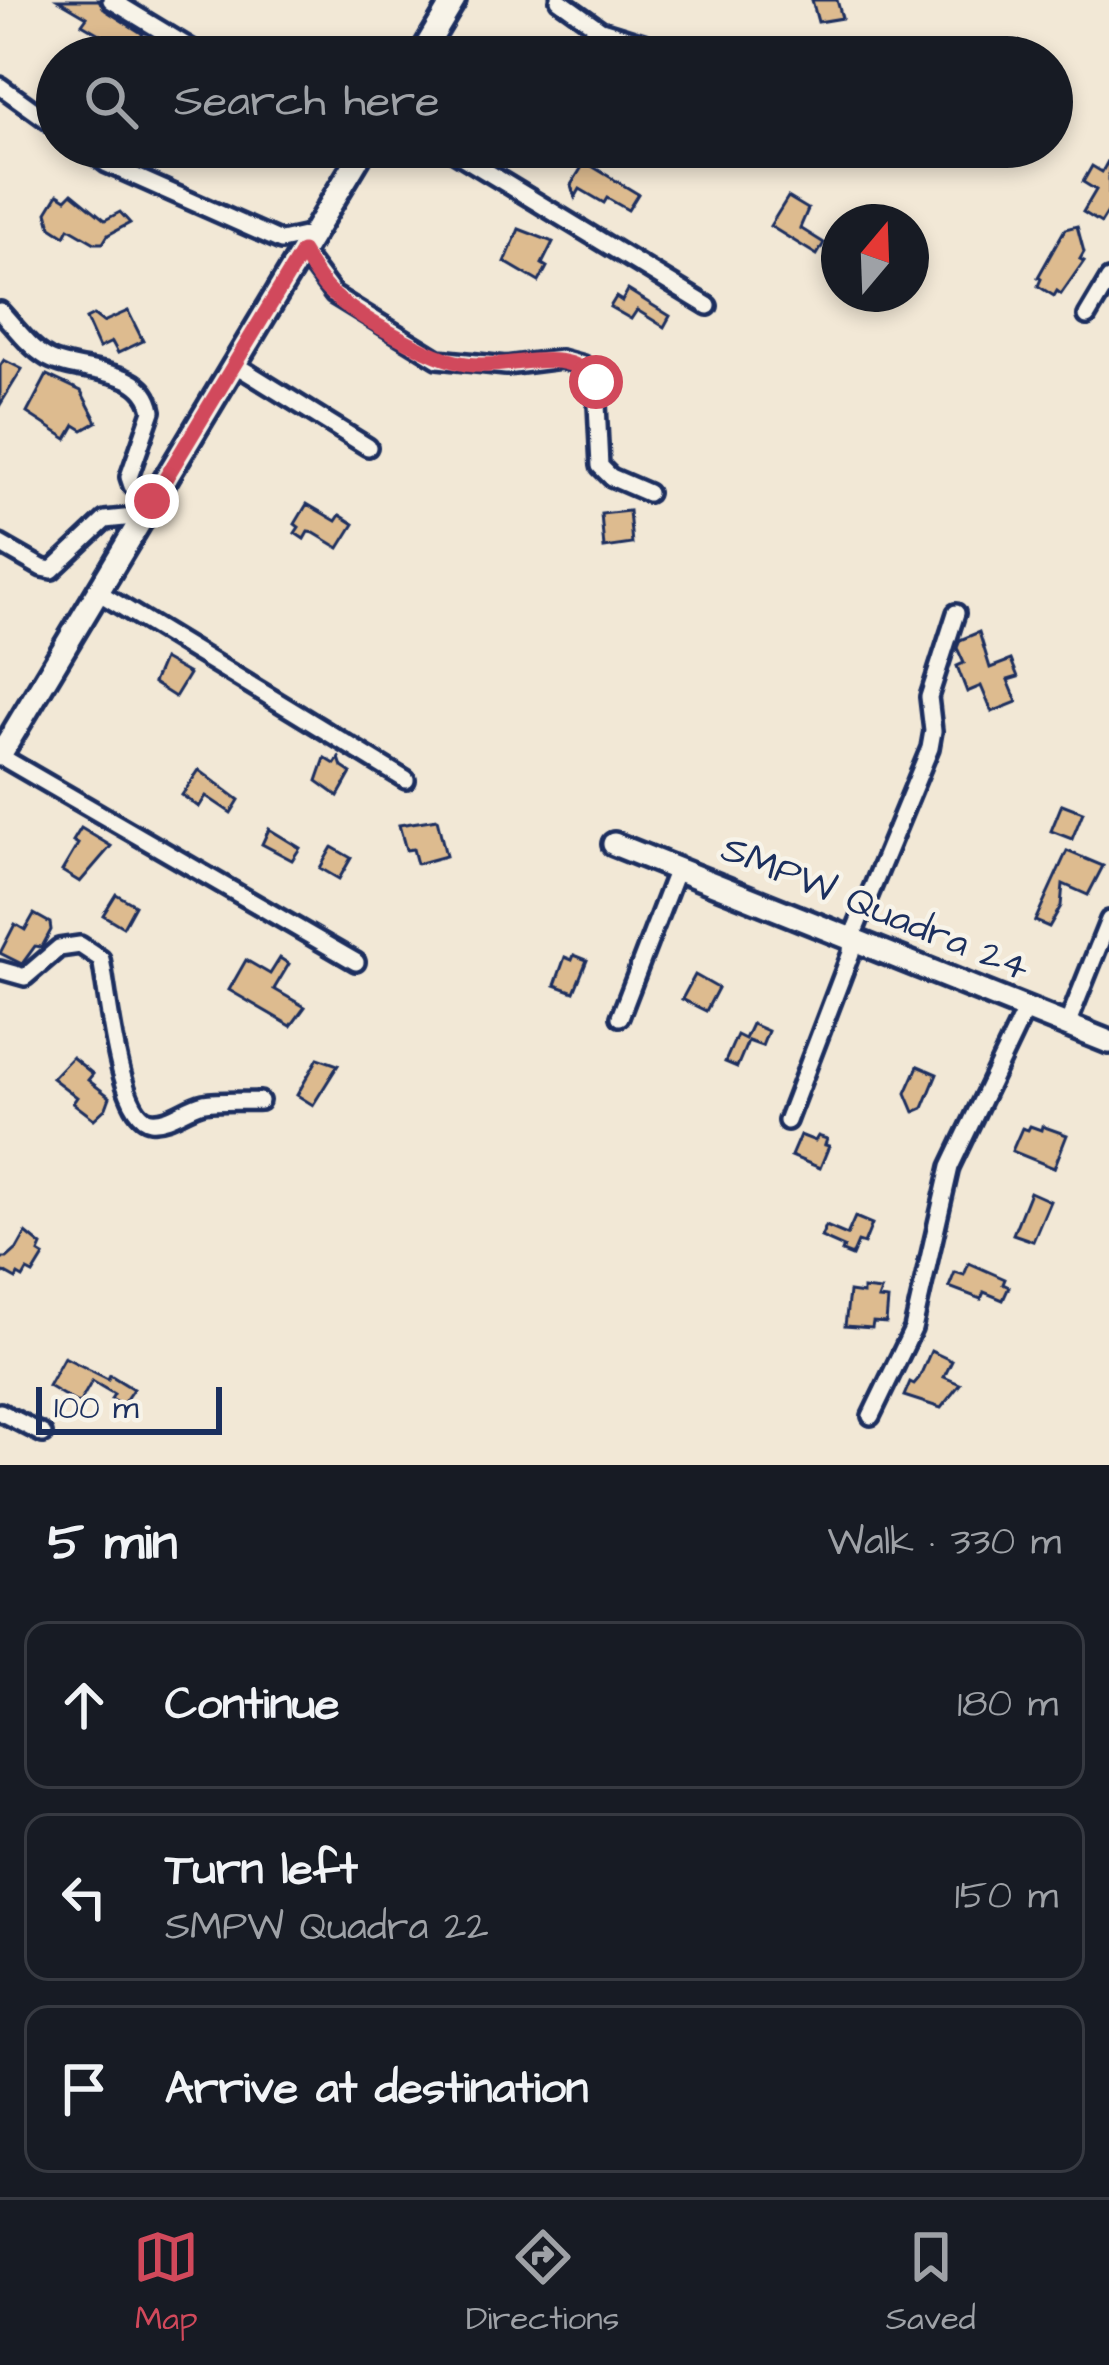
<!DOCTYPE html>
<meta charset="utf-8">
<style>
body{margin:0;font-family:"Architects Daughter",sans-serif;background:#20242c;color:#f1f3f6}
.compass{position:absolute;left:821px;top:204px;width:108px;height:108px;border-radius:50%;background:#171b24;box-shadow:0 6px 18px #0003;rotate:19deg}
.scale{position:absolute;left:36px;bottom:30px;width:186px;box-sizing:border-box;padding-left:12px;border:6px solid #1b2f5e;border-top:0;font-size:33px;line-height:42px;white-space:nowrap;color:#1b2f5e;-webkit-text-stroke:9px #f7f3e8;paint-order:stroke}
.stop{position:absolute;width:36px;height:36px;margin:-27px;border:9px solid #d1495b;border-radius:50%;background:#fff}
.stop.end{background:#d1495b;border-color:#fff;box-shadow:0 3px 12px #0008}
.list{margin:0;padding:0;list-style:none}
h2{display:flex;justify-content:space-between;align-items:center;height:156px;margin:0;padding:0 48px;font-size:51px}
h2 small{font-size:39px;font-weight:400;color:#9ea1a6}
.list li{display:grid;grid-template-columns:78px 1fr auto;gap:36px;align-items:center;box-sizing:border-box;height:168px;margin:0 24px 24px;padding:0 24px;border:3px solid #363941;border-radius:24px}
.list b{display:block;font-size:45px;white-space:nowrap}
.list p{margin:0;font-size:39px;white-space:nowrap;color:#9ea1a6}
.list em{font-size:39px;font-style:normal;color:#9ea1a6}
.icon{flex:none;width:66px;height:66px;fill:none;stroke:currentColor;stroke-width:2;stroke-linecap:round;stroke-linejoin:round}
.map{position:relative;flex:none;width:1109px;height:1465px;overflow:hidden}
.search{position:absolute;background:#171b24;box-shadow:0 6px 18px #0003;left:36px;right:36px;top:36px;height:132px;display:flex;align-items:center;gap:30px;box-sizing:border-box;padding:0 42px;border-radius:66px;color:#9ea1a6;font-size:45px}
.sheet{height:732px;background:#171b24}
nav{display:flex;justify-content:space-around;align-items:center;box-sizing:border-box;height:168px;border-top:3px solid #363941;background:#171b24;font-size:33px;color:#9ea1a6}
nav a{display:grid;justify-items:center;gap:6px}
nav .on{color:#d1495b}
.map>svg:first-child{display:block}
.building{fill:#ddbb8f;stroke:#1b2f5e;stroke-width:3}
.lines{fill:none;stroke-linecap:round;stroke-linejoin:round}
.street-casing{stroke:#1b2f5e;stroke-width:24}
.secondary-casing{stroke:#1b2f5e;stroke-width:30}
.street{stroke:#f7f3e8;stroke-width:15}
.secondary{stroke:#f7f3e8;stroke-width:21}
.route{stroke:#d1495b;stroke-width:15}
.labels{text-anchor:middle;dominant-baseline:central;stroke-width:9;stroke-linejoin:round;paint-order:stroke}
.street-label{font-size:39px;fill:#1b2f5e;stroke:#f7f3e8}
</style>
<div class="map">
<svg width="1109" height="1465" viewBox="0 0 1109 1465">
<rect width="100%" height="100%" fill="#f2e8d6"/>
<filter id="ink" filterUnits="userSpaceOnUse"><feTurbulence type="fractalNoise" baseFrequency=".00833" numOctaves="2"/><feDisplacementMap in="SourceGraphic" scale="24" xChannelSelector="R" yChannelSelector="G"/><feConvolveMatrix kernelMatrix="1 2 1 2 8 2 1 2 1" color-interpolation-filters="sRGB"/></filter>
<g filter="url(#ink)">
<g class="building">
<polygon points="58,0 99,0 105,10 143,34 139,40 170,57 139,57 82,24 87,17"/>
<polygon points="812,0 837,0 842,18 818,22"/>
<polygon points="1109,159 1109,210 1101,223 1083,212 1096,190 1083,182 1092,166 1102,172"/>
<polygon points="585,162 638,194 628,210 607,198 604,203 580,189 575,198 571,185"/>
<polygon points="72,193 105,220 120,212 130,223 108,235 103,243 95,243 69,228 65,236 51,227 47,212 58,194 66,199"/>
<polygon points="788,197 808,209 800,228 824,243 817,255 770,226"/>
<polygon points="1077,226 1084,252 1080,259 1084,261 1061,294 1057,291 1054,296 1038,286 1041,279 1038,277 1065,229"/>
<polygon points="519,229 553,242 542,264 547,267 539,282 505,262"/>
<polygon points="628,290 670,316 664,327 637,310 631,319 610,307 616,297 622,301"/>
<polygon points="128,311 143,341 118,353 112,342 99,348 86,319 94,315 103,322"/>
<polygon points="4,360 22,369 0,405 0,366"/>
<polygon points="47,375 81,391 97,422 83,430 75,425 67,439 27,413"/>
<polygon points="307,504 336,521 340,515 354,524 339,548 314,533 308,532 304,539 295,533 299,527 295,524"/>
<polygon points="629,511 632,544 604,548 601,514"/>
<polygon points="979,632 990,668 1011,660 1018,677 1008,680 1017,702 992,712 981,686 967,692 957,666 964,663 957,648 960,640"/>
<polygon points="163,659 189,674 175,697 153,683"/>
<polygon points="325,758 335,764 339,758 342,767 351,773 338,796 317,781"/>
<polygon points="199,770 239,800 231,813 206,796 199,807 182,795"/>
<polygon points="1062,804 1083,812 1072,839 1051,831"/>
<polygon points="437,819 446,856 417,864 413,849 406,850 399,825"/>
<polygon points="81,828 111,846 80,882 62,871 78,844 73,841"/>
<polygon points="269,829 300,848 292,860 262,844"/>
<polygon points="332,847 351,858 339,879 320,868"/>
<polygon points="1067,851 1103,866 1088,895 1063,884 1061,906 1049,927 1035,921"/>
<polygon points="116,894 135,905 123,927 103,915"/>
<polygon points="34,914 50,923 51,930 42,947 35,946 22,964 0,953 15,924 25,930"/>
<polygon points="574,955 587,960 574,992 555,985 565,957 572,960"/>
<polygon points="280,958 289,964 274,989 305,1007 291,1026 229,990 246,960 270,974"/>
<polygon points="695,975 718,988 706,1011 682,999"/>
<polygon points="752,1024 768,1031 762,1046 748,1041 737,1067 725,1062 737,1035 745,1039"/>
<polygon points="72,1057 93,1074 88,1080 110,1097 106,1108 94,1119 73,1103 77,1097 52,1078"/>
<polygon points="318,1058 338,1065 313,1105 297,1095"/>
<polygon points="918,1066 937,1074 923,1108 914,1112 906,1093"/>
<polygon points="1030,1126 1041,1130 1042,1126 1067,1135 1054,1168 1012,1151 1022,1128 1028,1130"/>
<polygon points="800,1135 815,1141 818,1136 827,1139 825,1145 829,1146 820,1168 791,1156"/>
<polygon points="1030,1192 1050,1201 1033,1241 1013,1234"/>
<polygon points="855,1217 872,1224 864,1244 858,1242 852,1256 842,1252 844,1247 821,1237 826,1226 847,1235"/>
<polygon points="26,1233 42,1246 39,1253 44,1256 33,1274 27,1271 23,1278 18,1275 16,1279 0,1270 0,1258 7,1258 17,1249"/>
<polygon points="969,1263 1005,1279 1003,1284 1009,1287 1003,1300 984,1292 981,1299 949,1287 955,1272 964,1275"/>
<polygon points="863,1289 881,1291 878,1299 888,1300 886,1323 873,1322 872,1328 845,1326 849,1292 863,1294"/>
<polygon points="931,1351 952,1361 944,1377 960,1384 941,1408 904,1396 910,1382 914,1384 919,1378"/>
<polygon points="64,1357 108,1379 110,1375 133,1389 122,1405 111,1399 114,1394 92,1381 79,1404 48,1386"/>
</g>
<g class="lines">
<g class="street-casing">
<g id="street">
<polyline points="111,0 205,57"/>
<polyline points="559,0 601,30 659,48 674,57"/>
<polyline points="0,86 57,127"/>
<polyline points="84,147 107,164 281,241 313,234"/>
<polyline points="446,147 708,306"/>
<polyline points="302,252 334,295 438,359 506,366 561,359 583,365 596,383 600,466 611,477 648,493"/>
<path d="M0,311c15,16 29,36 48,47 32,17 96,6 104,53l-23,66 3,9 20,15"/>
<polyline points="1087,316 1109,279"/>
<polyline points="234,364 368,447"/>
<polyline points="0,544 42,568 52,570 105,520 143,516"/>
<polyline points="98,592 406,780"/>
<polyline points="0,756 356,962"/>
<path d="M0,970l25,7 34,-29 21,-3 21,14c7,32 17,158 50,162 19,2 35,-14 53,-18 17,-3 38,-1 56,-2"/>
<polyline points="620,1017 677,869"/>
<polyline points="1067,1025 1109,920"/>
<polyline points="787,1121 851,953 852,937 930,748 933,731 929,697 956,613"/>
<polyline points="0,1412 43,1434"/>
<polyline points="871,1416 913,1329 950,1167 1026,1008"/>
</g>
</g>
<g class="secondary-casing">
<g id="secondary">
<polyline points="420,57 454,0"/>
<polyline points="0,755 365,147"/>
<polyline points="614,844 1109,1042"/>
</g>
</g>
<use href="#street" class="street"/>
<use href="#secondary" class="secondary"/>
</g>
</g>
<g class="lines" filter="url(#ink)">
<path class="route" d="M152,501l150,-249c8,13 15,27 26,38 25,25 104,69 138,74 46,7 98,-22 130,18"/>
</g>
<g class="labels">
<g class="street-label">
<text transform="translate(875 909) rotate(22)">SMPW Quadra 24</text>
</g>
</g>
</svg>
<svg class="compass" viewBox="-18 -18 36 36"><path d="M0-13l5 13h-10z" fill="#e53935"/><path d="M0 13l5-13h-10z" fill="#9ea1a6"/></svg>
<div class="scale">100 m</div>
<div class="stop" style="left:596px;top:382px"></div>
<div class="stop end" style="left:152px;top:501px"></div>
<div class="search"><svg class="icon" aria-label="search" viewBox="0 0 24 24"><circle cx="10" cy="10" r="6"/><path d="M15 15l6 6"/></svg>Search here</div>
</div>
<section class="sheet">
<h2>5 min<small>Walk · 330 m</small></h2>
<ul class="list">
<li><svg class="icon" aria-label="ahead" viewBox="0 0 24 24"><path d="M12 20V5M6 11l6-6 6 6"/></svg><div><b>Continue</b></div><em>180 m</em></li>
<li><svg class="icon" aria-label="left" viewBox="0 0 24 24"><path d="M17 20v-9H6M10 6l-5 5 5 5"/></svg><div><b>Turn left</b><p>SMPW Quadra 22</p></div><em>150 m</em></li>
<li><svg class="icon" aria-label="arrive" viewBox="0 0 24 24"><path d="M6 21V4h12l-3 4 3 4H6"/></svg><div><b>Arrive at destination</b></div></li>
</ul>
</section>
<nav>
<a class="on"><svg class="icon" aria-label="map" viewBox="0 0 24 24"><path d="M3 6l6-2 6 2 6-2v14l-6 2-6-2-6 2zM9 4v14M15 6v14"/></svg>Map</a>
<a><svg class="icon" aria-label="directions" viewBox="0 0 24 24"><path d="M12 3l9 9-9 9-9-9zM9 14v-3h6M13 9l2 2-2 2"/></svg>Directions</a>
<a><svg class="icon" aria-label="saved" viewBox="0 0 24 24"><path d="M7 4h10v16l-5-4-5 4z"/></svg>Saved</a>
</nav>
